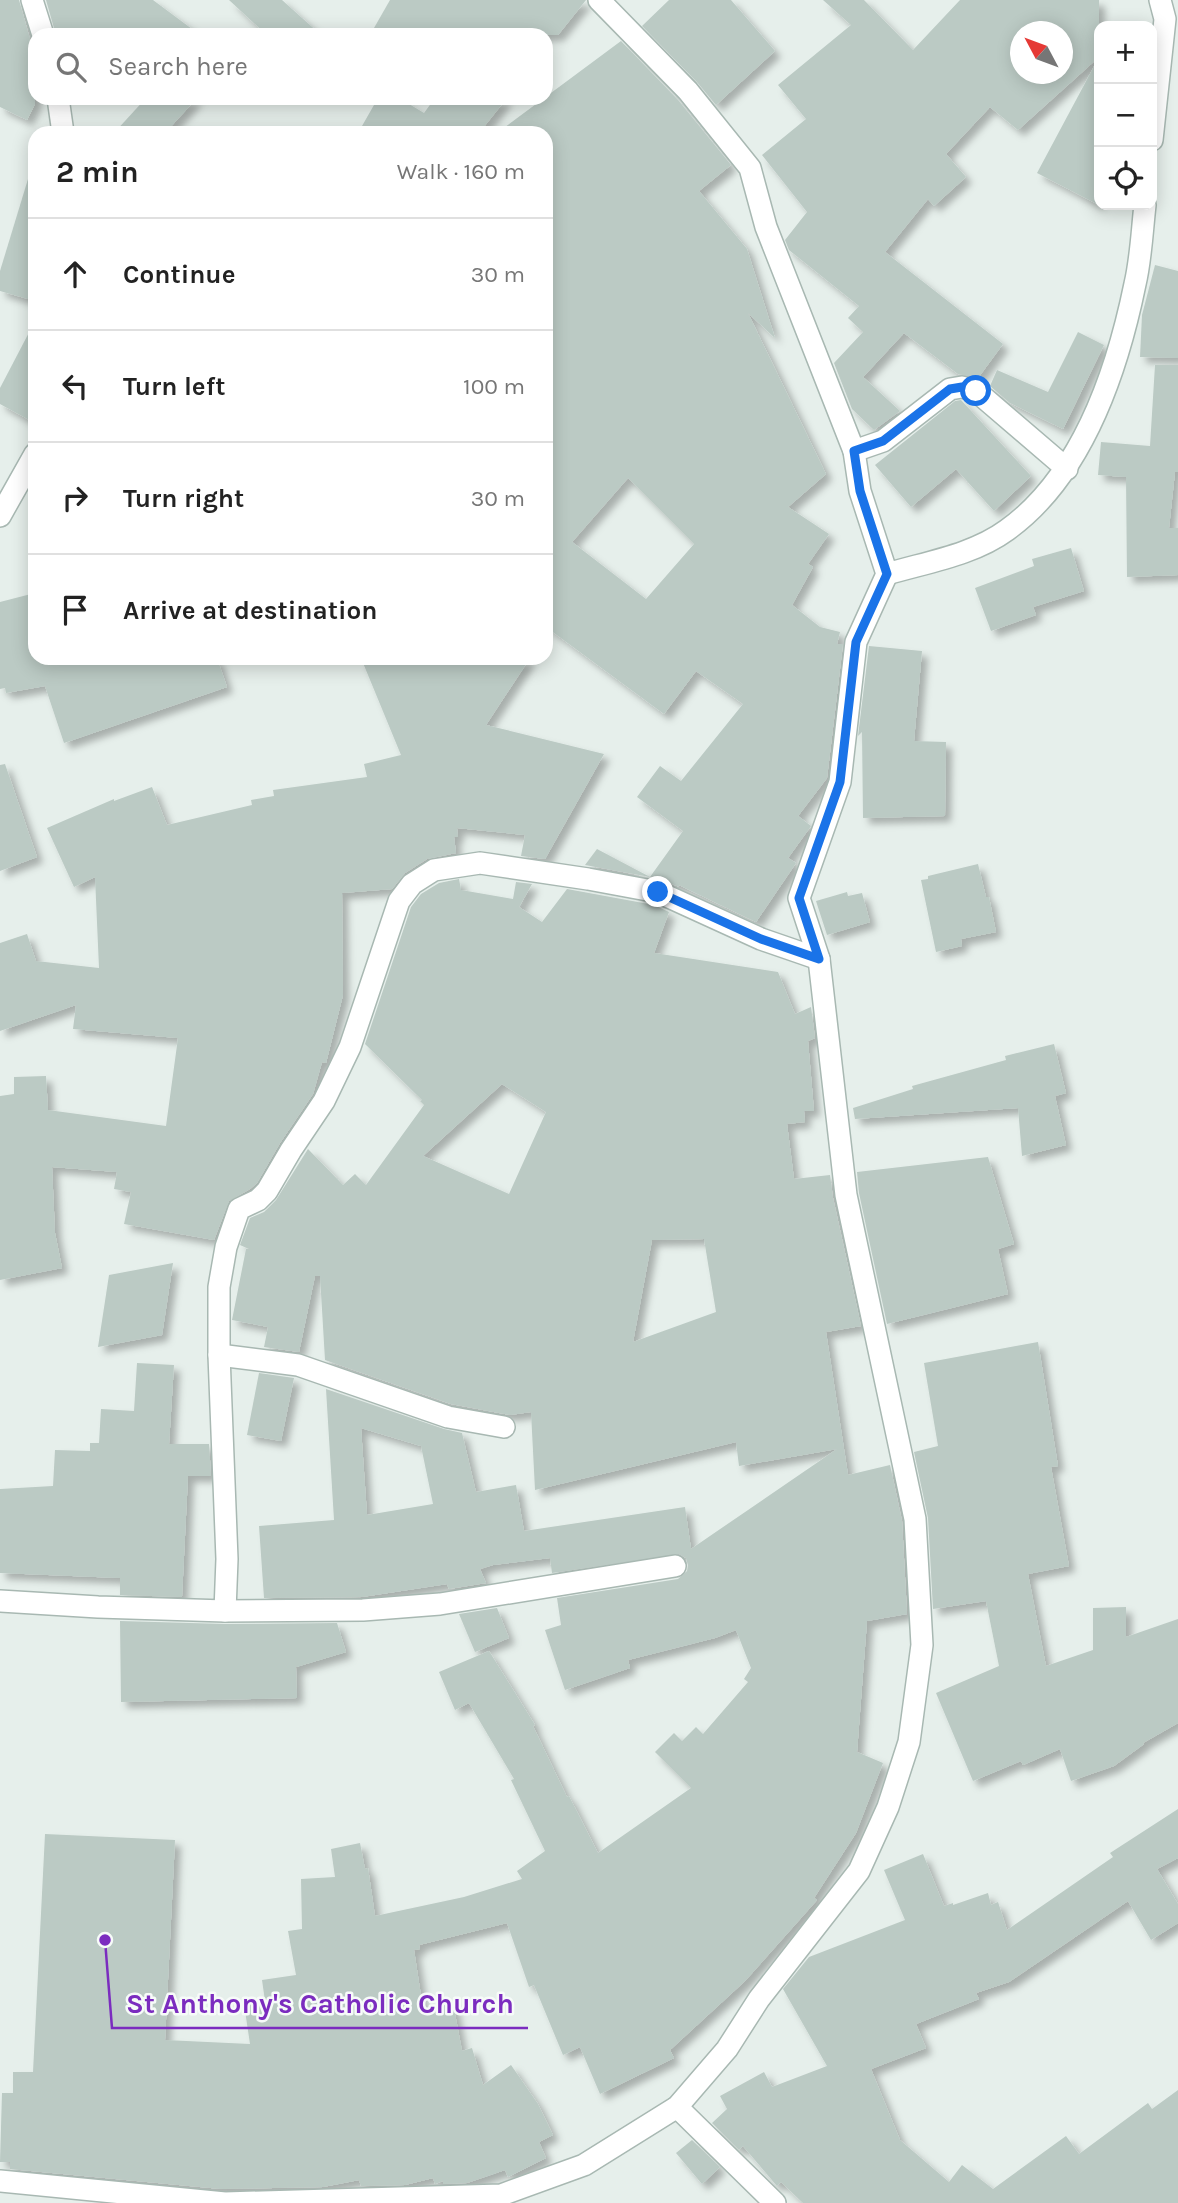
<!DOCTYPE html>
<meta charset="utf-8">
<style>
body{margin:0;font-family:Karla,sans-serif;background:#f6f6f6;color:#222}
.controls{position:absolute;right:21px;top:21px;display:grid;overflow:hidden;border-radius:14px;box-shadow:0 4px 18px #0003}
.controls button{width:63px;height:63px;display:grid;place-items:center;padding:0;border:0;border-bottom:2px solid #e0e0e0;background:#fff;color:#222;font:35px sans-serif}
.compass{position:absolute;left:1010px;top:21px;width:63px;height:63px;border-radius:50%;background:#fff;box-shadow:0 4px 18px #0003;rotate:311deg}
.stop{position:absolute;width:21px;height:21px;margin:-16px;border:5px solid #1a73e8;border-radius:50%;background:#fff}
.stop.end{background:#1a73e8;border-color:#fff;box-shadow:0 2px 7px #0008}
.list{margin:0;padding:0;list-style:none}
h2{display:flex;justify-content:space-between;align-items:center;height:91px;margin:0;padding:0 28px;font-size:30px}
h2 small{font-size:23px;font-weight:400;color:#767676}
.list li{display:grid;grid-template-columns:46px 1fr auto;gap:21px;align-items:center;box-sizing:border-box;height:112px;padding:0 28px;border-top:2px solid #e0e0e0}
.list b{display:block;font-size:26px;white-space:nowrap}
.list em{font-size:23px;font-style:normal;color:#767676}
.icon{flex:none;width:38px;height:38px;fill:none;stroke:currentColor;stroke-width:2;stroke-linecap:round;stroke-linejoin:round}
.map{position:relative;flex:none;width:1178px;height:2203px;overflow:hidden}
.search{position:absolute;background:#fff;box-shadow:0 4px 18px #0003;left:28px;top:28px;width:525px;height:77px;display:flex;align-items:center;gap:18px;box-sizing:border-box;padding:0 24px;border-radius:21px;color:#767676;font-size:26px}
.panel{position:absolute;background:#fff;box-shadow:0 4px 18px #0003;left:28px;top:126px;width:525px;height:539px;border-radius:21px}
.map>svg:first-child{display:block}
.building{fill:#bbcac4;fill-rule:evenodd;filter:url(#shadow)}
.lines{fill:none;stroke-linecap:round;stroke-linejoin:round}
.street-casing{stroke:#a8b8b2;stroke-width:24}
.street{stroke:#fff;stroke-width:21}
.route{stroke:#1a73e8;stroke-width:9}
.leader{fill:none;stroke:#7b2cbf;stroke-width:2.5}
.callout-dot{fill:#7b2cbf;stroke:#f7fbf9;stroke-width:2.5}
.callout-label{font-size:28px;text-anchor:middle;font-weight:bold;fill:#7b2cbf;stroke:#f7fbf9;stroke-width:5;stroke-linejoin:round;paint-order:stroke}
</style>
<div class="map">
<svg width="1178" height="2203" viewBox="0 0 1178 2203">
<defs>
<filter id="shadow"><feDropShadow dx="6" dy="6" stdDeviation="3.5" flood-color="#0004"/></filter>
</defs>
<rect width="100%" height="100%" fill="#e6efeb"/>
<g class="building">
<polygon points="0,0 19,0 30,39 35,45 35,104 27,120 0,107"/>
<polygon points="46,0 153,0 200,35 56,35"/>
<polygon points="229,0 282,0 321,35 267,35"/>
<polygon points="390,0 586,0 558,35 370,35"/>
<polygon points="669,0 731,0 775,51 716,105 697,82 642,26"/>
<path d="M823,0h41l49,50 47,-50h139v205l-62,-32 62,-116 -81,73 -28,-23 -44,47 20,23 -32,29 -6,-7 -43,53 118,92 -25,34 -20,-4 -54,-41 -41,44 37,34 -26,19 -22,-21 -18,-46 29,-31 -15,-14 11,-12 -70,-56 -4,-10 22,-28 -45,-57 44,-36 -28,-34 73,-60zM1020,32h42v42h-42z"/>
<path d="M621,41l57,59 53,65 -32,26 48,58 28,89 -27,-25 78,161 -38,33 41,27 -21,30 5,3 -21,38 28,22 20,5 -3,12h6l-16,134 -29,38 13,10 -23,32 8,5 -40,59 -77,-37v2l-18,-8 -76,-14 12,-16 53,28 33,-46 -46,-34 23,-31 21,15 62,-77 -47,-33 -32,43 -118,-87v-494h-49zM628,478l66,66 -48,55 -74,-57z"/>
<polygon points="146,98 197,98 165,133 114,133"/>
<polygon points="378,98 399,98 424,113 435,98 507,98 479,133 358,133"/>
<polygon points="28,179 35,180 35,301 0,291 0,271"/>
<polygon points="1155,265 1178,271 1178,358 1140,357 1142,315"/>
<polygon points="35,321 35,423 0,404 0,388"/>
<polygon points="1078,332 1104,345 1063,429 1010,403 990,386 997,370 1048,392"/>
<polygon points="1155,365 1178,365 1178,472 1175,472 1169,528 1178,528 1178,575 1127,577 1126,477 1098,475 1101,442 1150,446"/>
<polygon points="961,400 1031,476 994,511 956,469 911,507 875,465 955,401"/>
<polygon points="1071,548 1084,591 1033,607 1036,615 991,631 975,588 1034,566 1032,559"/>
<polygon points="31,594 35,612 35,658 217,658 227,687 64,743 45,686 6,693 5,688 0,689 0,602"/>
<polygon points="869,646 922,651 914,741 946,742 945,816 863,818 862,732 858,736"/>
<polygon points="361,658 530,658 486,725 604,754 545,859 521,856 525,835 457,828 458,837 454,837 456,853 427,859 405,873 392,889 342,893 343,995 326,1063 322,1062 313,1094 280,1143 257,1183 250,1189 229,1201 214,1240 124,1224 131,1192 114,1189 117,1172 52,1167 55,1233 62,1268 0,1280 0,1096 14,1094 14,1077 46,1076 48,1110 166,1126 178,1038 73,1029 76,1005 0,1031 0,943 27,934 36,961 99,968 95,877 74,887 47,828 114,799 114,801 152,787 167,825 252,805 251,800 274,796 273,790 367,777 364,764 401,755"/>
<polygon points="5,764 37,857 0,871 0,765"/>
<polygon points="978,864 986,897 989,897 996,932 961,939 962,946 936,952 921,880 928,879 928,876"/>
<path d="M459,879l2,11 52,9 3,-17 16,2 -13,23 23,15 25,-33 87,16 15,7 -15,41 124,19 17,42 16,-7 4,31 -7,3 6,70h-10l1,11 -18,2 7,55 36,-4 3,23 28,128 -35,6 22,143 42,-10 12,56 5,93 -40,7 -10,131 26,11 -27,70 -42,65 3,2 -72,81 -75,69 4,8 -74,36 -20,-47 -17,8 -29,-70 -5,2 -22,-64 -88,22 1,4 -6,1 9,59 30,-6 9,48 10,-3 11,37 28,-20 27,39 15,31 -14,7 7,16 -38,19 -3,-7 -38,13 -24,1v-3l-8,3 -2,-6 -28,7 -44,1 -2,-6 -36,7 -102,2 -211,-20v-7h-10l2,-69h11v-21h20l12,-238 130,6 -10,200 85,4 -6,-40 21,-3 -3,-21 34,-5 -8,-44 14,-2 -1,-50 34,-2 -4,-28 29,-6 5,26 3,-1 7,48 89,-19 58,-18 -5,-8 28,-20 -34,-71 3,-1 -45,-76 -14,7 -16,-38 50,-21 46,74 -2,1 34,71 2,-1 29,57 93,-65 -36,-36 19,-19 8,8 14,-14 7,7 45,-52 -4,-3 7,-11 -15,-38 -21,8 -87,22 2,8 -65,22 -20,-60 16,-5 -4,-27 121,-19 9,-8 1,-6 -2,-7 -7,-4 -127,19 -2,-15 -57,7 -13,4 6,14 -37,6 -2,-5 -85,13 -98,1 -5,-72 75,-6 -8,-131 118,40 18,4 14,59 40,-7 8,46 161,-24 6,42 146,-100 -98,17 -3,-24 -201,48 -4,-78 -21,3 -59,-11 -126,-44 -5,-84h-5l-16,76 -35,-5 4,-20 -36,-7 14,-71h3l-9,-4 10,-27 14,-6 12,-12 32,-51 35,36 12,-11 11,11 58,-80 -4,-4 2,-1 -57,-56 46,-137 10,-13 18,-11zM502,1084l44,28 -37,82 -86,-38zM704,1239l12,73 -83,30 19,-102zM361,1428l60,18 12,58 -66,11z"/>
<polygon points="847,892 848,896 862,893 870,922 827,935 816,901"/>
<polygon points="1054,1044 1066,1093 1055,1096 1066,1145 1022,1156 1018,1108 855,1119 853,1108 913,1089 912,1086 1006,1060 1005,1056"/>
<polygon points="988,1157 1014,1244 998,1249 1008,1294 887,1324 859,1193 857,1172"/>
<polygon points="173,1263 162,1335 98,1347 109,1275"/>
<polygon points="1038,1342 1058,1466 1051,1467 1069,1566 1028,1574 1046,1666 1093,1650 1093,1608 1126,1607 1126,1637 1178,1619 1178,1723 1143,1743 1144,1744 1114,1766 1071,1781 1060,1749 1023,1765 1021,1761 973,1781 936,1693 999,1666 986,1601 933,1609 928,1518 914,1452 938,1446 924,1363"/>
<polygon points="137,1363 174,1365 169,1444 209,1444 211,1476 188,1476 182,1597 120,1595 120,1578 0,1573 0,1489 53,1486 55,1450 90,1451 90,1443 99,1443 101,1409 134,1411"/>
<polygon points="259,1373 294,1378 281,1441 247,1435"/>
<polygon points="497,1608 509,1638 475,1652 459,1614"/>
<polygon points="120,1621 225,1624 337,1623 346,1652 296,1667 297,1698 121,1702"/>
<polygon points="1178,1809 1178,1858 1157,1869 1178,1904 1178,1923 1151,1940 1128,1901 1009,1982 976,1993 979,1999 916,2024 926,2048 871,2069 900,2140 949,2182 962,2165 993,2189 1066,2136 1079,2154 1148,2103 1152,2109 1178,2090 1178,2203 803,2203 781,2182 777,2186 743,2146 739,2150 712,2123 727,2109 720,2096 764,2072 772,2087 827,2066 783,1989 809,1957 905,1920 884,1870 923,1854 944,1906 953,1903 953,1905 988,1893 991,1905 998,1902 1007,1930 1113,1857 1110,1853"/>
<polygon points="692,2140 720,2167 702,2184 676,2153"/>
</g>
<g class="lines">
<g class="street-casing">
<g id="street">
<polyline points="32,0 43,35"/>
<polyline points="58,98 63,133"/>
<polyline points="1152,140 1165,19 1160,0"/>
<polyline points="854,451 883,441 950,389 962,387 976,391 1067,469"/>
<polyline points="0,516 35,454"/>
<path d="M887,574c40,-12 86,-19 120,-44 75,-54 110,-158 128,-246 6,-25 7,-53 10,-79"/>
<polyline points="219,1355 298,1365 448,1417 504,1427"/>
<polyline points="0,1601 98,1607 225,1611 227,1559 219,1355 219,1287 226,1247 239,1209 258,1200 267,1191 291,1150 324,1101 350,1047 399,901 412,884 434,870 480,863 588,879 658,892 761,939 819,959"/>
<polyline points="225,1611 363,1610 440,1604 675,1566"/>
<polyline points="677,2107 775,2203"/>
<polyline points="0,2181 225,2203 501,2195 584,2165 677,2107 727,2049 759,1999 859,1871 888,1807 909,1742 922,1645 915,1519 846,1195 819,959 799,898 840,782 856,642 887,574 860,491 854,451 766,227 750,168 688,91 599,0"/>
</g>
</g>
<use href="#street" class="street"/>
</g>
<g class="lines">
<polyline class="route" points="658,892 761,939 819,959 799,898 840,782 856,642 887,574 860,491 854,451 883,441 950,389 962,387 976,391"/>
</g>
<path class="leader" d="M105 1940L112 2028H528"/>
<circle class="callout-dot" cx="105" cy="1940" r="7"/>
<g class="callout-label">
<text x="320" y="2013">St Anthony's Catholic Church</text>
</g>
</svg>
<div class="controls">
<button>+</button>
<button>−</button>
<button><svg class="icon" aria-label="locate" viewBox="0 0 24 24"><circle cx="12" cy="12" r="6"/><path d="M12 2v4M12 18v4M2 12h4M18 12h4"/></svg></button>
</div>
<svg class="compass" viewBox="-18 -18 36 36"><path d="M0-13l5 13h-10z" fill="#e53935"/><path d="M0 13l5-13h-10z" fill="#767676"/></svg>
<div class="stop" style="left:976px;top:391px"></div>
<div class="stop end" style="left:658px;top:892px"></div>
<div class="search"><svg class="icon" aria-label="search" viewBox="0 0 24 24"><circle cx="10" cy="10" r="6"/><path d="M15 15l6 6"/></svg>Search here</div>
<section class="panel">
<h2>2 min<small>Walk · 160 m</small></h2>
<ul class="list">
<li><svg class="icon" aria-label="ahead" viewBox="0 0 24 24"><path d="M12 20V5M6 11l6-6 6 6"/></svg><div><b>Continue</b></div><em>30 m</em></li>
<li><svg class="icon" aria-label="left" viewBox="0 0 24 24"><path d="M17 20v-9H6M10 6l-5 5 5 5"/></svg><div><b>Turn left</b></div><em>100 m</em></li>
<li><svg class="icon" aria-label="right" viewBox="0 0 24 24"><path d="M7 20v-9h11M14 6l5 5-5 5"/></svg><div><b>Turn right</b></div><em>30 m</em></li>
<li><svg class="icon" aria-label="arrive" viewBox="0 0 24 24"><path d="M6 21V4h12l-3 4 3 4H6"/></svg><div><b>Arrive at destination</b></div></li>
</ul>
</section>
</div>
